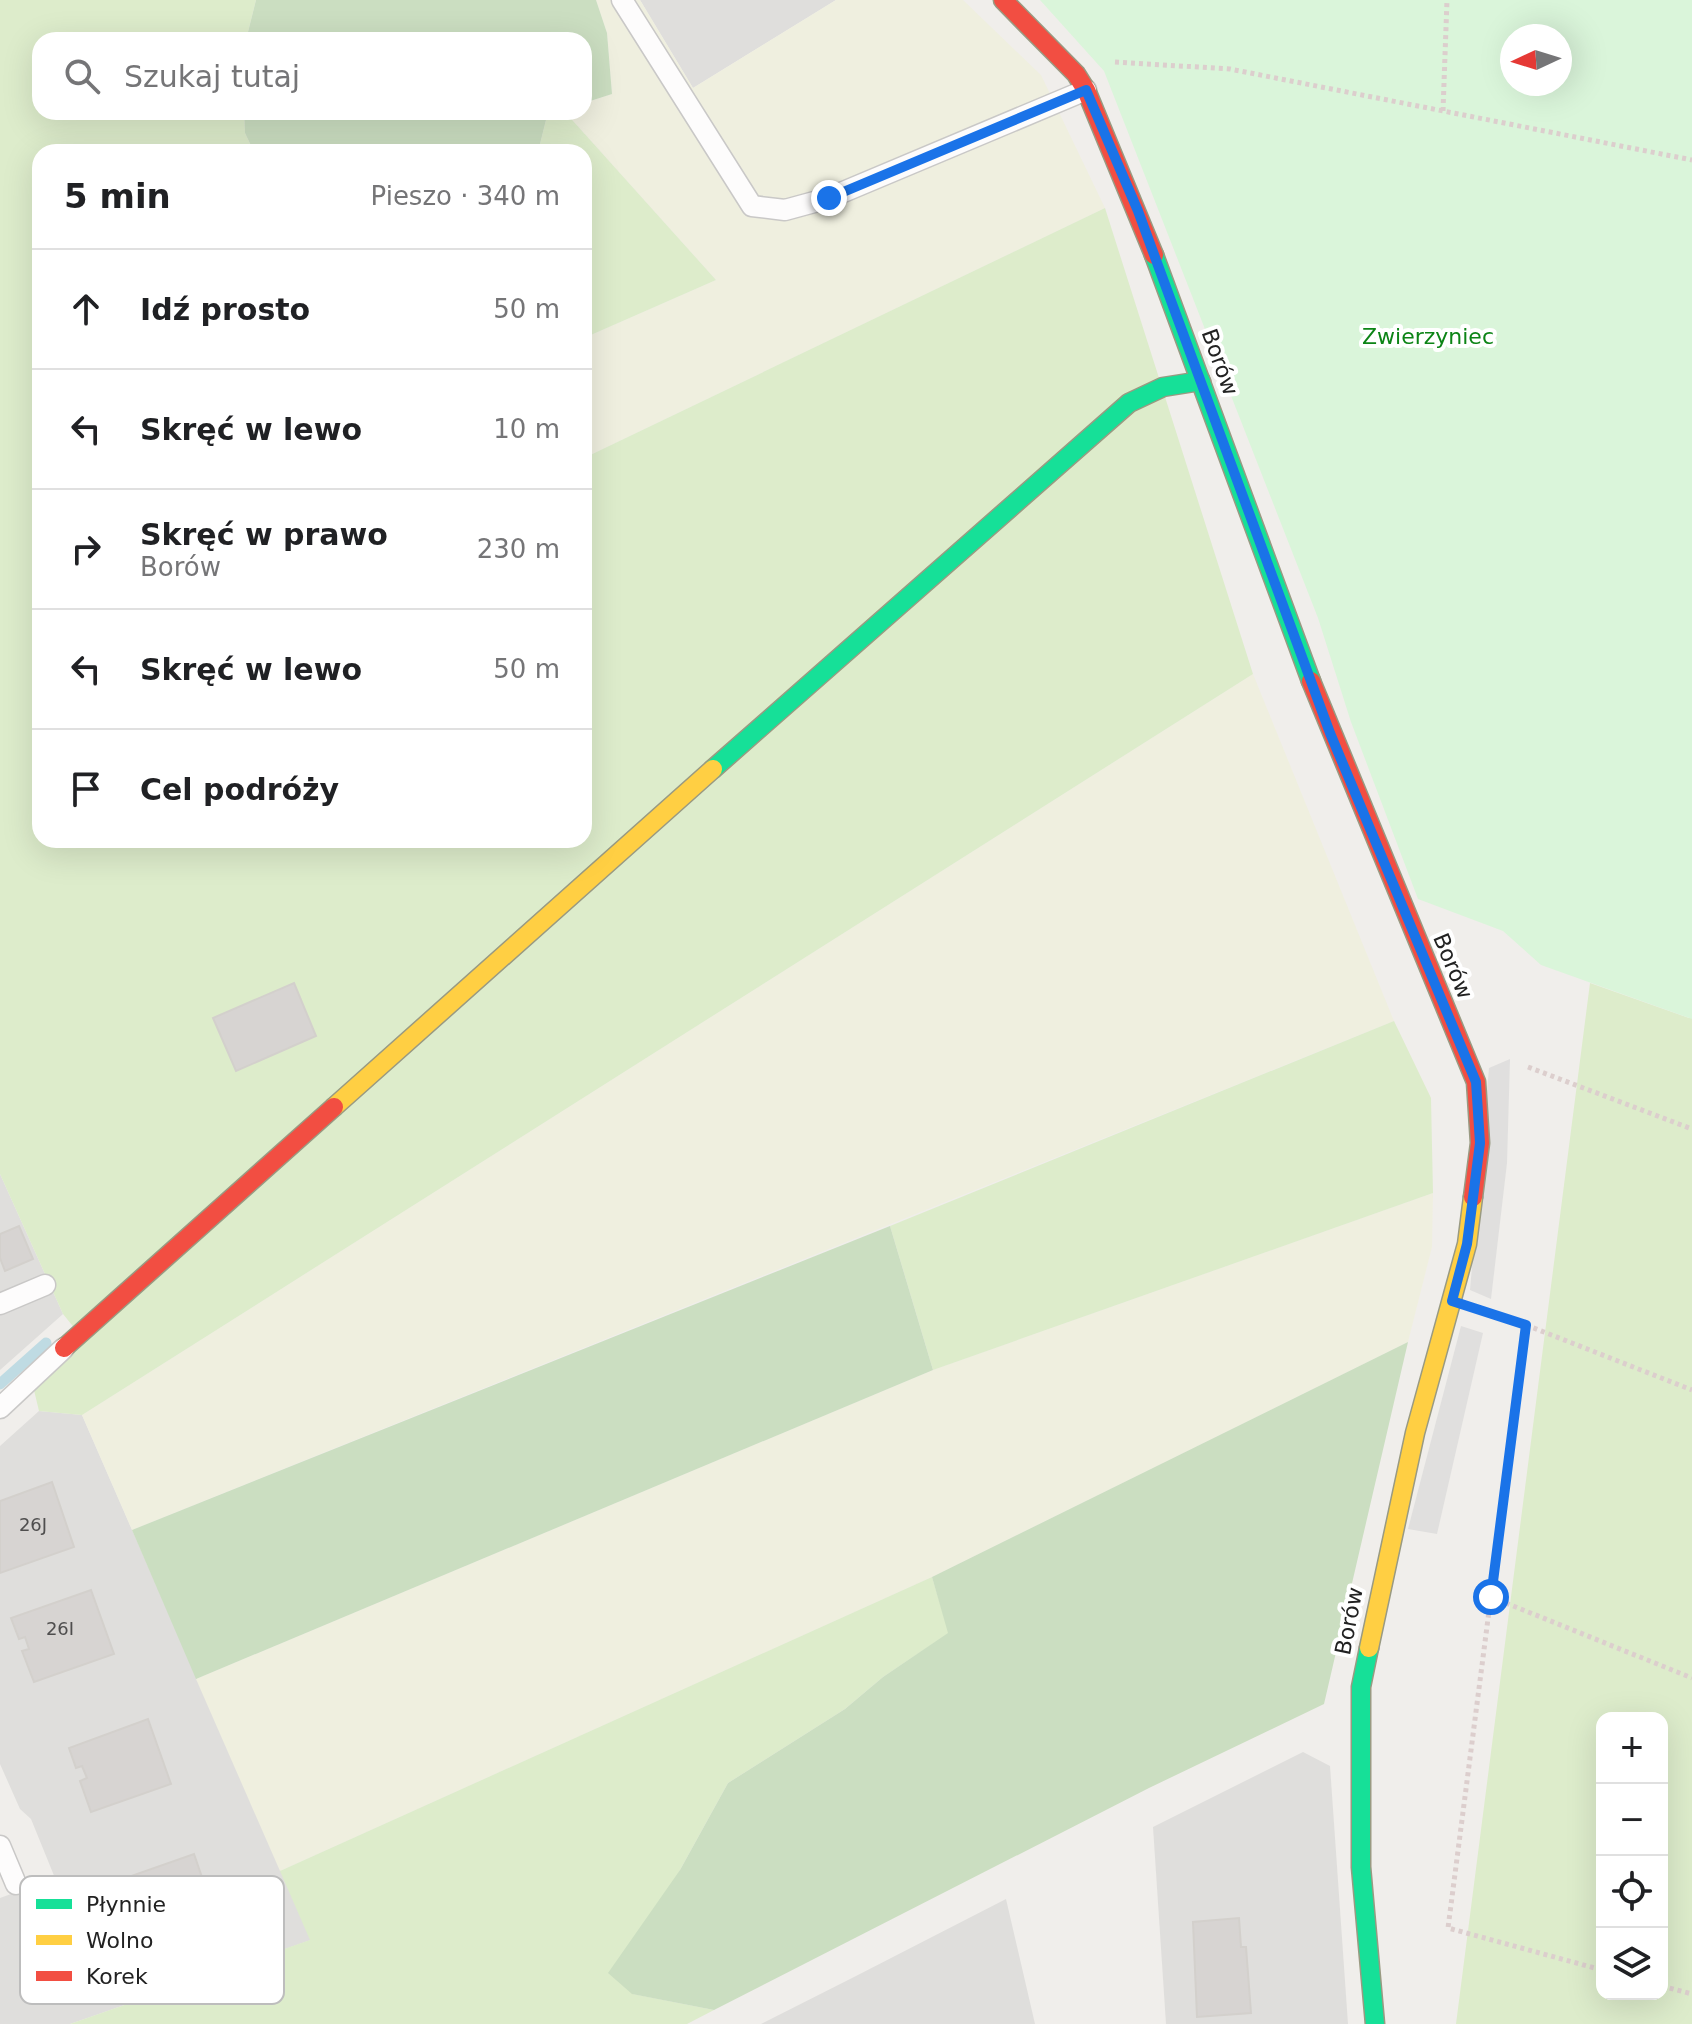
<!DOCTYPE html>
<html lang="pl">
<meta charset="utf-8">
<style>
body{margin:0;font-family:"DejaVu Sans",sans-serif;background:#f6f6f6;color:#202124}
.controls{position:absolute;right:24px;bottom:24px;display:grid;overflow:hidden;border-radius:16px;box-shadow:0 8px 32px #0002}
.controls button{width:72px;height:72px;display:grid;place-items:center;padding:0;border:0;border-bottom:2px solid #e0e0e0;background:#fff;color:#202124;font:40px sans-serif}
.compass{position:absolute;left:1500px;top:24px;width:72px;height:72px;border-radius:50%;background:#fff;box-shadow:0 8px 32px #0002;rotate:266deg}
.stop{position:absolute;width:24px;height:24px;margin:-18px;border:6px solid #1a73e8;border-radius:50%;background:#fff}
.stop.end{background:#1a73e8;border-color:#fff;box-shadow:0 2px 8px #0008}
.list{margin:0;padding:0;list-style:none}
h2{display:flex;justify-content:space-between;align-items:center;height:104px;margin:0;padding:0 32px;font-size:34px}
h2 small{font-size:26px;font-weight:400;color:#757577}
.list li{display:grid;grid-template-columns:52px 1fr auto;gap:24px;align-items:center;box-sizing:border-box;height:120px;padding:0 32px;border-top:2px solid #e0e0e0}
.list b{display:block;font-size:30px;white-space:nowrap}
.list p{margin:0;font-size:26px;white-space:nowrap;color:#757577}
.list em{font-size:26px;font-style:normal;color:#757577}
.icon{flex:none;width:44px;height:44px;fill:none;stroke:currentColor;stroke-width:2;stroke-linecap:round;stroke-linejoin:round}
.map{position:relative;flex:none;width:1692px;height:2024px;overflow:hidden}
.search{position:absolute;background:#fff;box-shadow:0 8px 32px #0002;left:32px;top:32px;width:560px;height:88px;display:flex;align-items:center;gap:20px;box-sizing:border-box;padding:0 28px;border-radius:24px;color:#757577;font-size:30px}
.panel{position:absolute;background:#fff;box-shadow:0 8px 32px #0002;left:32px;top:144px;width:560px;height:704px;border-radius:24px}
.map>svg:first-child{display:block}
.residential{fill:#dfdedc}
.farmland{fill:#efefdf}
.grass{fill:#ddeccb;fill-rule:evenodd}
.forest{fill:#cbdec1}
.park{fill:#daf5da;fill-rule:evenodd}
.parking{fill:#e0dfde}
.lines{fill:none;stroke-linecap:round;stroke-linejoin:round}
.stream{stroke:#bfdbe3;stroke-width:11}
.building{fill:#d7d4d2;stroke:#d3d0cc;stroke-width:2}
.lane-casing{stroke:#c9c8c7;stroke-width:23}
.fast-casing{stroke:#999a82;stroke-width:21}
.slow-casing{stroke:#999a82;stroke-width:21}
.jam-casing{stroke:#999a82;stroke-width:21}
.path{stroke:#dccecd;stroke-width:5;stroke-dasharray:4 4;stroke-linecap:butt}
.lane{stroke:#fdfcfc;stroke-width:20}
.fast{stroke:#16e098;stroke-width:18}
.slow{stroke:#ffcf43;stroke-width:18}
.jam{stroke:#f24e42;stroke-width:18}
.route{stroke:#1a73e8;stroke-width:10}
.labels{text-anchor:middle;dominant-baseline:central;stroke-width:8;stroke-linejoin:round;paint-order:stroke}
.number-label{font-size:18px;fill:#4f4e4e}
.park-label{font-size:22px;fill:#0c8416;stroke:#fff}
.street-label{font-size:22px;fill:#222;stroke:#fff}
.key{fill:#fff;stroke:#bdbdbd;stroke-width:2}
.key-label{font-size:22px;fill:#222}
</style>
<div class="map">
<svg width="1692" height="2024" viewBox="0 0 1692 2024">
<rect width="100%" height="100%" fill="#f0eeeb"/>
<g class="residential">
<polygon points="640,0 836,0 693,88"/>
<polygon points="0,1174 63,1314 0,1370"/>
<polygon points="39,1411 82,1415 311,1940 70,2024 0,2024 0,1898 55,1878 31,1819 20,1809 0,1764 0,1446"/>
<polygon points="1303,1752 1330,1766 1348,2024 1166,2024 1153,1827"/>
<polygon points="1006,1899 1035,2024 761,2024 856,1976"/>
</g>
<g class="farmland">
<polygon points="596,0 640,0 693,88 836,0 963,0 1041,75 1105,208 584,458 584,338 716,280 565,112 584,112 584,103 612,94 607,33"/>
<polygon points="1253,674 1394,1021 132,1530 82,1415"/>
<polygon points="1433,1193 1432,1247 1408,1342 932,1577 280,1871 196,1679 933,1370"/>
</g>
<g class="grass">
<polygon points="0,0 256,0 246,40 40,40 40,112 244,112 245,133 254,152 40,152 40,840 584,840 584,458 1105,208 1253,674 82,1415 39,1411 33,1386 84,1340 63,1314 0,1174"/>
<polygon points="559,112 565,112 716,280 584,338 584,152 538,152 546,120"/>
<path d="M1590,983l99,35 3,-8v1014h-236zM1602,1718h60v276h-60z"/>
<polygon points="1394,1021 1431,1098 1433,1193 933,1370 890,1226"/>
<polygon points="932,1577 949,1633 883,1677 845,1709 728,1783 680,1870 633,1994 714,2010 687,2024 70,2024 310,1940 280,1871"/>
</g>
<g class="forest">
<polygon points="256,0 596,0 607,33 612,94 584,103 584,40 246,40"/>
<polygon points="244,112 559,112 546,120 538,152 254,152 245,133"/>
<polygon points="890,1226 933,1370 196,1679 132,1530"/>
<polygon points="1408,1342 1324,1704 1149,1788 714,2010 632,1994 608,1973 680,1870 728,1783 845,1709 883,1677 948,1633 932,1577"/>
</g>
<path class="park" d="M1040,0h652v1019l-151,-54 -38,-34 -85,-32 -67,-177 -33,-104 -214,-547zM1512,36h48v48h-48z"/>
<g class="parking">
<polygon points="1510,1059 1507,1163 1491,1299 1470,1290 1489,1068"/>
<polygon points="1461,1326 1483,1333 1437,1534 1408,1529"/>
</g>
<g class="lines">
<polyline class="stream" points="0,1384 46,1343"/>
</g>
<g class="building">
<polygon points="294,983 316,1036 236,1071 213,1018"/>
<polygon points="19,1226 33,1259 5,1271 0,1258 0,1234"/>
<polygon points="52,1482 74,1547 0,1573 0,1501"/>
<polygon points="91,1590 114,1654 34,1682 22,1651 29,1649 25,1637 19,1639 11,1618"/>
<polygon points="148,1719 171,1784 91,1812 80,1781 87,1778 82,1766 76,1768 69,1748"/>
<polygon points="194,1854 216,1918 136,1946 125,1915 132,1912 128,1901 122,1903 114,1882"/>
<polygon points="1239,1918 1241,1947 1246,1947 1251,2013 1197,2017 1193,1922"/>
</g>
<g class="lines">
<g class="lane-casing">
<g id="lane">
<polyline points="622,0 752,206 785,210 829,198 1086,90"/>
<polyline points="0,1304 45,1285"/>
<polyline points="0,1408 64,1348"/>
<polyline points="0,1846 16,1884"/>
</g>
</g>
<g class="fast-casing">
<g id="fast">
<polyline points="1154,255 1311,681"/>
<polyline points="713,769 1129,403 1163,387 1201,381"/>
<polyline points="1369,1648 1361,1687 1361,1867 1375,2024"/>
</g>
</g>
<g class="slow-casing">
<g id="slow">
<polyline points="334,1107 713,769"/>
<polyline points="1369,1648 1415,1433 1467,1244 1473,1197"/>
</g>
</g>
<g class="jam-casing">
<g id="jam">
<polyline points="1003,0 1076,74 1086,90 1154,255"/>
<polyline points="1311,681 1476,1082 1480,1143 1473,1197"/>
<polyline points="64,1348 334,1107"/>
</g>
</g>
<g class="path">
<polyline points="1115,62 1230,69 1692,160"/>
<polyline points="1443,111 1447,0"/>
<polyline points="1528,1067 1692,1129"/>
<polyline points="1491,1313 1526,1325 1448,1928 1602,1970"/>
<polyline points="1526,1325 1692,1390"/>
<polyline points="1491,1597 1692,1678"/>
<polyline points="1662,1986 1692,1994"/>
</g>
<use href="#lane" class="lane"/>
<use href="#fast" class="fast"/>
<use href="#slow" class="slow"/>
<use href="#jam" class="jam"/>
</g>
<g class="lines">
<polyline class="route" points="829,198 1086,90 1138,211 1330,733 1476,1082 1480,1143 1467,1244 1452,1301 1526,1325 1491,1597"/>
</g>
<g class="labels">
<g class="number-label">
<text x="33" y="1524">26J</text>
<text x="60" y="1628">26I</text>
</g>
<g class="park-label">
<text x="1428" y="336">Zwierzyniec</text>
</g>
<g class="street-label">
<text transform="translate(1220 362) rotate(70)">Borów</text>
<text transform="translate(1453 966) rotate(67)">Borów</text>
<text transform="translate(1349 1621) rotate(-79)">Borów</text>
</g>
</g>
<rect x="20" y="1876" width="264" height="128" rx="12" class="key"/>
<rect x="36" y="1899" width="36" height="10" fill="#16e098"/>
<rect x="36" y="1935" width="36" height="10" fill="#ffcf43"/>
<rect x="36" y="1971" width="36" height="10" fill="#f24e42"/>
<g class="key-label">
<text x="86" y="1912">Płynnie</text>
<text x="86" y="1948">Wolno</text>
<text x="86" y="1984">Korek</text>
</g>
</svg>
<div class="controls">
<button>+</button>
<button>−</button>
<button><svg class="icon" aria-label="locate" viewBox="0 0 24 24"><circle cx="12" cy="12" r="6"/><path d="M12 2v4M12 18v4M2 12h4M18 12h4"/></svg></button>
<button><svg class="icon" aria-label="layers" viewBox="0 0 24 24"><path d="M12 4l9 5-9 5-9-5zM3 14l9 5 9-5"/></svg></button>
</div>
<svg class="compass" viewBox="-18 -18 36 36"><path d="M0-13l5 13h-10z" fill="#e53935"/><path d="M0 13l5-13h-10z" fill="#757577"/></svg>
<div class="stop" style="left:1491px;top:1597px"></div>
<div class="stop end" style="left:829px;top:198px"></div>
<div class="search"><svg class="icon" aria-label="search" viewBox="0 0 24 24"><circle cx="10" cy="10" r="6"/><path d="M15 15l6 6"/></svg>Szukaj tutaj</div>
<section class="panel">
<h2>5 min<small>Pieszo · 340 m</small></h2>
<ul class="list">
<li><svg class="icon" aria-label="ahead" viewBox="0 0 24 24"><path d="M12 20V5M6 11l6-6 6 6"/></svg><div><b>Idź prosto</b></div><em>50 m</em></li>
<li><svg class="icon" aria-label="left" viewBox="0 0 24 24"><path d="M17 20v-9H6M10 6l-5 5 5 5"/></svg><div><b>Skręć w lewo</b></div><em>10 m</em></li>
<li><svg class="icon" aria-label="right" viewBox="0 0 24 24"><path d="M7 20v-9h11M14 6l5 5-5 5"/></svg><div><b>Skręć w prawo</b><p>Borów</p></div><em>230 m</em></li>
<li><svg class="icon" aria-label="left" viewBox="0 0 24 24"><path d="M17 20v-9H6M10 6l-5 5 5 5"/></svg><div><b>Skręć w lewo</b></div><em>50 m</em></li>
<li><svg class="icon" aria-label="arrive" viewBox="0 0 24 24"><path d="M6 21V4h12l-3 4 3 4H6"/></svg><div><b>Cel podróży</b></div></li>
</ul>
</section>
</div>
